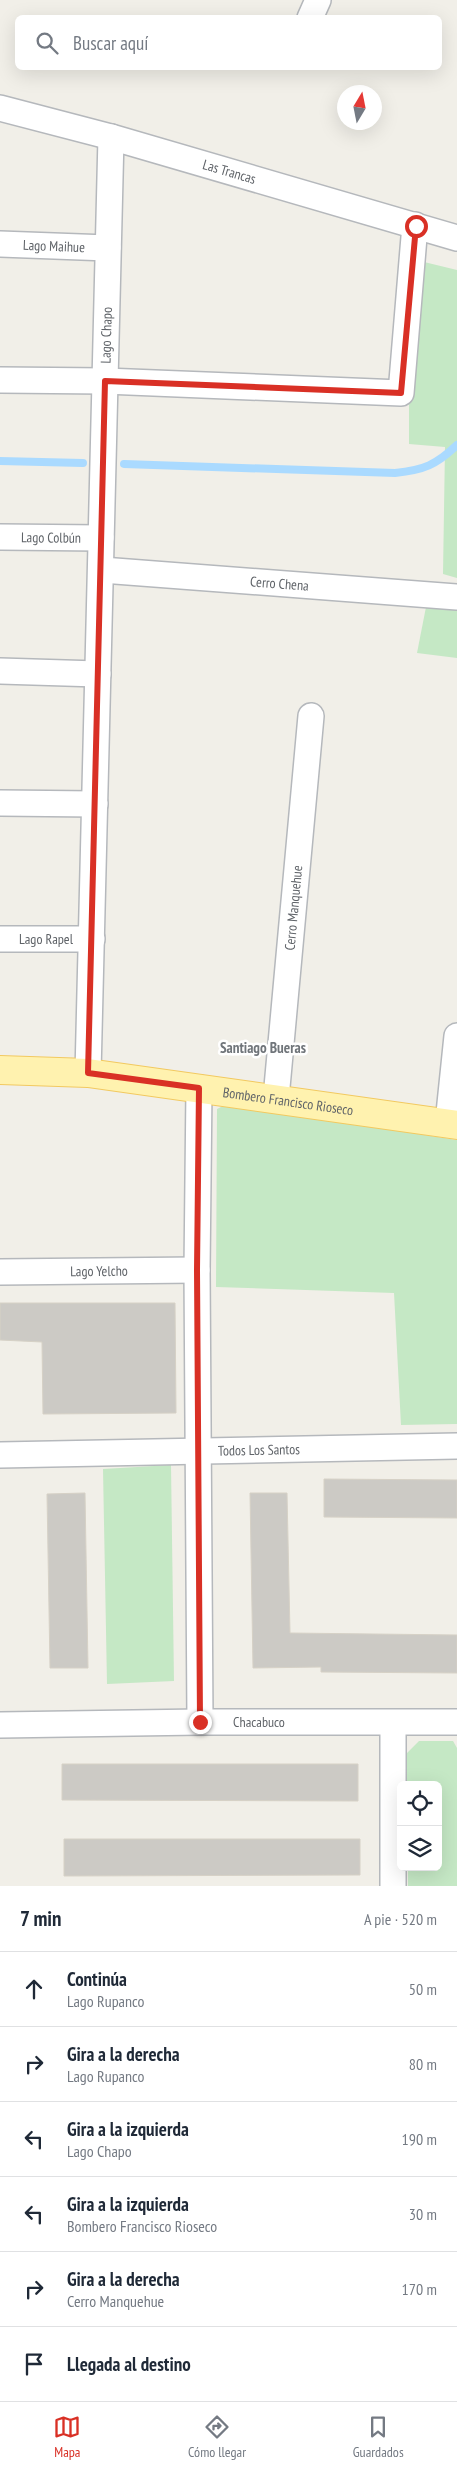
<!DOCTYPE html>
<html lang="es">
<meta charset="utf-8">
<style>
body{margin:0;font-family:"PT Sans Narrow",sans-serif;background:#f2f2f3;color:#1f2937}
.controls{position:absolute;right:15px;bottom:15px;display:grid;overflow:hidden;border-radius:8px;box-shadow:0 5px 20px #0002}
.controls button{width:45px;height:45px;display:grid;place-items:center;padding:0;border:0;border-bottom:1px solid #e0e1e3;background:#fff;color:#1f2937;font:25px sans-serif}
.compass{position:absolute;left:337px;top:85px;width:45px;height:45px;border-radius:50%;background:#fff;box-shadow:0 5px 20px #0002;rotate:10deg}
.stop{position:absolute;width:15px;height:15px;margin:-11px;border:4px solid #d93025;border-radius:50%;background:#fff}
.stop.end{background:#d93025;border-color:#fff;box-shadow:0 1px 5px #0008}
.list{margin:0;padding:0;list-style:none}
h2{display:flex;justify-content:space-between;align-items:center;height:65px;margin:0;padding:0 20px;font-size:21px}
h2 small{font-size:16px;font-weight:400;color:#747a83}
.list li{display:grid;grid-template-columns:32px 1fr auto;gap:15px;align-items:center;box-sizing:border-box;height:75px;padding:0 20px;border-top:1px solid #e0e1e3}
.list b{display:block;font-size:19px;white-space:nowrap}
.list p{margin:0;font-size:16px;white-space:nowrap;color:#747a83}
.list em{font-size:16px;font-style:normal;color:#747a83}
.icon{flex:none;width:28px;height:28px;fill:none;stroke:currentColor;stroke-width:2;stroke-linecap:round;stroke-linejoin:round}
.map{position:relative;flex:none;width:457px;height:1886px;overflow:hidden}
.search{position:absolute;background:#fff;box-shadow:0 5px 20px #0002;left:15px;right:15px;top:15px;height:55px;display:flex;align-items:center;gap:12px;box-sizing:border-box;padding:0 18px;border-radius:8px;color:#747a83;font-size:19px}
.sheet{height:515px;background:#fff}
nav{display:flex;justify-content:space-around;align-items:center;box-sizing:border-box;height:70px;border-top:1px solid #e0e1e3;background:#fff;font-size:14px;color:#747a83}
nav a{display:grid;justify-items:center;gap:2px}
nav .on{color:#d93025}
.map>svg:first-child{display:block}
.green{fill:#c5e8c5}
.lines{fill:none;stroke-linecap:round;stroke-linejoin:round}
.stream{stroke:#aadaff;stroke-width:8}
.building{fill:#cccac5;stroke:#d6d1c6}
.minor-casing{stroke:#b5b8bc;stroke-width:28}
.major-casing{stroke:#f2c960;stroke-width:30}
.minor{stroke:#fff;stroke-width:25}
.major{stroke:#fff2af;stroke-width:28}
.route{stroke:#d93025;stroke-width:6}
.labels{text-anchor:middle;dominant-baseline:central;stroke-width:5;stroke-linejoin:round;paint-order:stroke}
.street-label{font-size:14px;fill:#5f6368;stroke:#fff}
.neighbourhood-label{font-size:15px;font-weight:bold;fill:#70757a;stroke:#fff}
</style>
<div class="map">
<svg width="457" height="1886" viewBox="0 0 457 1886">
<rect width="100%" height="100%" fill="#f1efe8"/>
<g class="green">
<polygon points="420,261 457,270 457,578 443,574 445,447 409,444 409,405"/>
<polygon points="426,607 457,610 457,658 417,653"/>
<polygon points="227,1104 457,1140 457,1424 401,1425 394,1293 216,1287 217,1109"/>
<polygon points="171,1465 174,1681 107,1684 103,1469"/>
<polygon points="419,1741 453,1741 457,1748 457,1886 408,1886 408,1867 438,1867 438,1785 407,1785 406,1754"/>
</g>
<g class="lines">
<g class="stream">
<polyline points="0,461 83,463"/>
<path d="M124,464l271,9c29,-3 41,-8 62,-28"/>
</g>
</g>
<g class="building">
<polygon points="0,1303 175,1303 176,1413 43,1414 42,1342 0,1340"/>
<polygon points="324,1479 457,1480 457,1518 324,1517"/>
<polygon points="85,1493 88,1668 50,1668 47,1494"/>
<polygon points="250,1493 287,1493 290,1633 457,1635 457,1673 321,1672 321,1667 253,1668"/>
<polygon points="62,1764 358,1764 358,1801 62,1800"/>
<polygon points="64,1839 360,1839 360,1875 64,1876"/>
</g>
<g class="lines">
<g class="minor-casing">
<g id="minor">
<polyline points="310,18 318,0"/>
<path id="s1" d="M0,108l111,29 346,101"/>
<path id="s2" d="M0,244l108,4"/>
<polyline points="0,380 105,381 401,393 415,225"/>
<path id="s3" d="M0,537l101,1"/>
<path id="s4" d="M102,570l355,27"/>
<polyline points="0,671 98,674"/>
<polyline points="0,803 95,804"/>
<path id="s5" d="M0,939h92"/>
<path id="s6" d="M88,1073l23,-936"/>
<polyline points="199,1088 197,1270 200,1722"/>
<path id="s7" d="M276,1098l35,-382"/>
<polyline points="448,1123 457,1036"/>
<path id="s8" d="M0,1272l197,-2"/>
<path id="s9" d="M0,1455l457,-9"/>
<polyline points="393,1723 393,1886"/>
<path id="s10" d="M0,1725l200,-3h257"/>
</g>
</g>
<g class="major-casing">
<g id="major">
<path id="s11" d="M0,1070l88,3 369,52"/>
</g>
</g>
<use href="#minor" class="minor"/>
<use href="#major" class="major"/>
</g>
<g class="lines">
<polyline class="route" points="200,1722 197,1270 199,1088 88,1073 105,381 401,393 416,226"/>
</g>
<g class="labels">
<g class="street-label">
<text stroke="none"><textPath href="#s1" startOffset="238">Las Trancas</textPath></text>
<text stroke="none"><textPath href="#s2" startOffset="54">Lago Maihue</textPath></text>
<text stroke="none"><textPath href="#s6" startOffset="738">Lago Chapo</textPath></text>
<text stroke="none"><textPath href="#s3" startOffset="51">Lago Colbún</textPath></text>
<text stroke="none"><textPath href="#s4" startOffset="178">Cerro Chena</textPath></text>
<text stroke="none"><textPath href="#s7" startOffset="191">Cerro Manquehue</textPath></text>
<text stroke="none"><textPath href="#s5" startOffset="46">Lago Rapel</textPath></text>
<text stroke="none"><textPath href="#s11" startOffset="290">Bombero Francisco Rioseco</textPath></text>
<text stroke="none"><textPath href="#s8" startOffset="99">Lago Yelcho</textPath></text>
<text stroke="none"><textPath href="#s9" startOffset="259">Todos Los Santos</textPath></text>
<text stroke="none"><textPath href="#s10" startOffset="259">Chacabuco</textPath></text>
</g>
<g class="neighbourhood-label">
<text x="263" y="1047">Santiago Bueras</text>
</g>
</g>
</svg>
<div class="controls">
<button><svg class="icon" aria-label="locate" viewBox="0 0 24 24"><circle cx="12" cy="12" r="6"/><path d="M12 2v4M12 18v4M2 12h4M18 12h4"/></svg></button>
<button><svg class="icon" aria-label="layers" viewBox="0 0 24 24"><path d="M12 4l9 5-9 5-9-5zM3 14l9 5 9-5"/></svg></button>
</div>
<svg class="compass" viewBox="-18 -18 36 36"><path d="M0-13l5 13h-10z" fill="#e53935"/><path d="M0 13l5-13h-10z" fill="#747a83"/></svg>
<div class="stop" style="left:416px;top:226px"></div>
<div class="stop end" style="left:200px;top:1722px"></div>
<div class="search"><svg class="icon" aria-label="search" viewBox="0 0 24 24"><circle cx="10" cy="10" r="6"/><path d="M15 15l6 6"/></svg>Buscar aquí</div>
</div>
<section class="sheet">
<h2>7 min<small>A pie · 520 m</small></h2>
<ul class="list">
<li><svg class="icon" aria-label="ahead" viewBox="0 0 24 24"><path d="M12 20V5M6 11l6-6 6 6"/></svg><div><b>Continúa</b><p>Lago Rupanco</p></div><em>50 m</em></li>
<li><svg class="icon" aria-label="right" viewBox="0 0 24 24"><path d="M7 20v-9h11M14 6l5 5-5 5"/></svg><div><b>Gira a la derecha</b><p>Lago Rupanco</p></div><em>80 m</em></li>
<li><svg class="icon" aria-label="left" viewBox="0 0 24 24"><path d="M17 20v-9H6M10 6l-5 5 5 5"/></svg><div><b>Gira a la izquierda</b><p>Lago Chapo</p></div><em>190 m</em></li>
<li><svg class="icon" aria-label="left" viewBox="0 0 24 24"><path d="M17 20v-9H6M10 6l-5 5 5 5"/></svg><div><b>Gira a la izquierda</b><p>Bombero Francisco Rioseco</p></div><em>30 m</em></li>
<li><svg class="icon" aria-label="right" viewBox="0 0 24 24"><path d="M7 20v-9h11M14 6l5 5-5 5"/></svg><div><b>Gira a la derecha</b><p>Cerro Manquehue</p></div><em>170 m</em></li>
<li><svg class="icon" aria-label="arrive" viewBox="0 0 24 24"><path d="M6 21V4h12l-3 4 3 4H6"/></svg><div><b>Llegada al destino</b></div></li>
</ul>
</section>
<nav>
<a class="on"><svg class="icon" aria-label="map" viewBox="0 0 24 24"><path d="M3 6l6-2 6 2 6-2v14l-6 2-6-2-6 2zM9 4v14M15 6v14"/></svg>Mapa</a>
<a><svg class="icon" aria-label="directions" viewBox="0 0 24 24"><path d="M12 3l9 9-9 9-9-9zM9 14v-3h6M13 9l2 2-2 2"/></svg>Cómo llegar</a>
<a><svg class="icon" aria-label="saved" viewBox="0 0 24 24"><path d="M7 4h10v16l-5-4-5 4z"/></svg>Guardados</a>
</nav>
